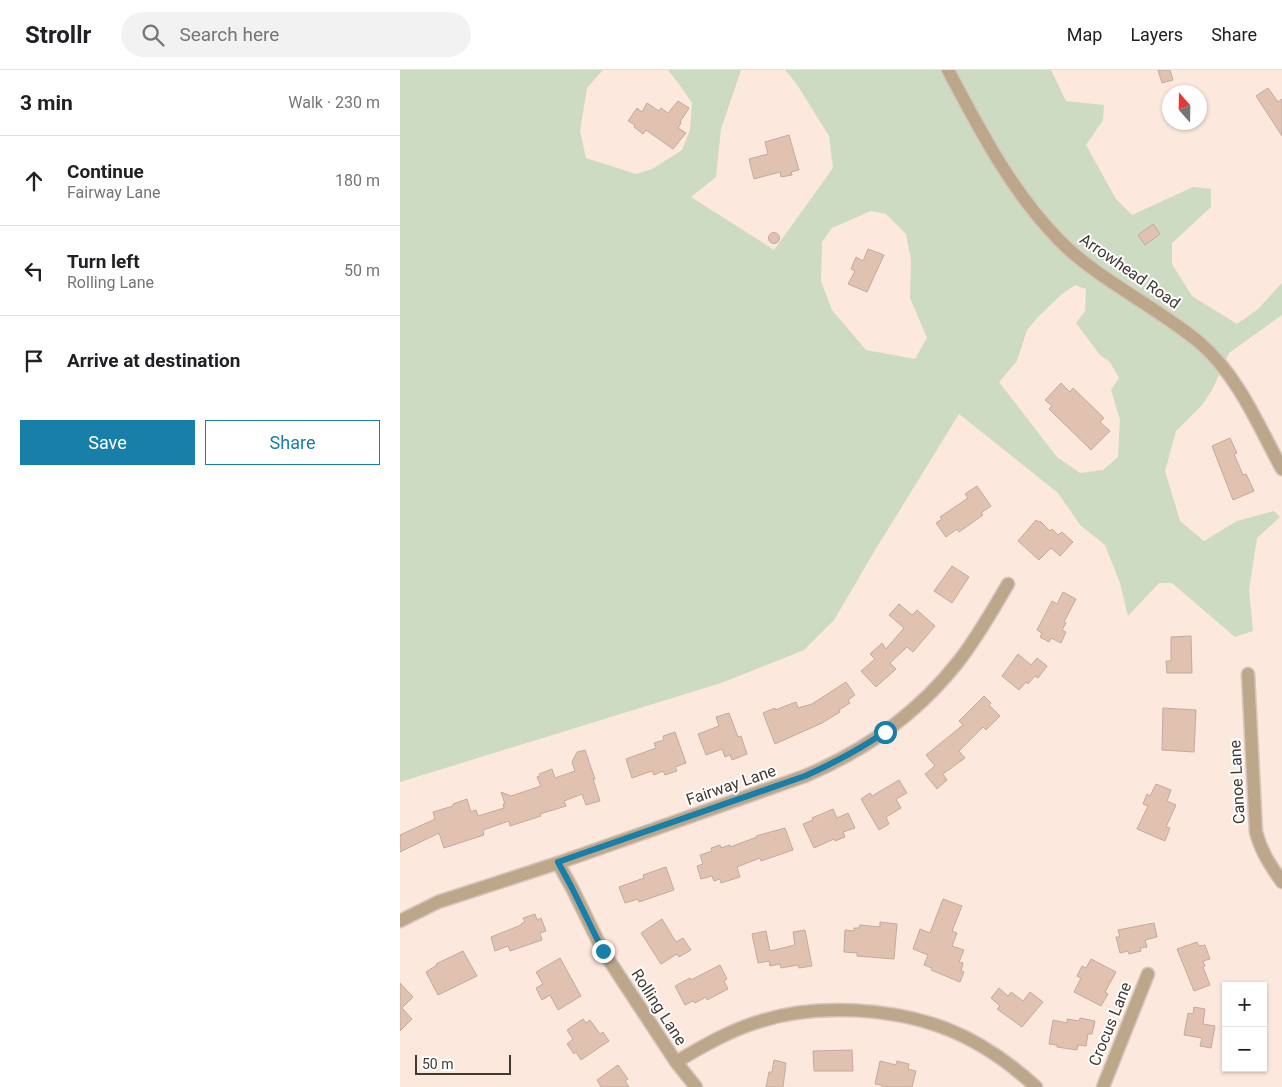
<!DOCTYPE html>
<meta charset="utf-8">
<style>
body{margin:0;font-family:Roboto,sans-serif;background:#f2f2f2;color:#202124}
.controls{position:absolute;right:15px;bottom:15px;display:grid;overflow:hidden;border-radius:0px;box-shadow:0 1px 4px #0004}
.controls button{width:45px;height:45px;display:grid;place-items:center;padding:0;border:0;border-bottom:1px solid #e0e0e0;background:#fff;color:#202124;font:25px sans-serif}
.compass{position:absolute;left:762px;top:15px;width:45px;height:45px;border-radius:50%;background:#fff;box-shadow:0 1px 4px #0004;rotate:340deg}
.scale{position:absolute;left:15px;bottom:12px;width:96px;box-sizing:border-box;padding-left:5px;border:2px solid #433933;border-top:0;font-size:14px;line-height:18px;white-space:nowrap;color:#433933;-webkit-text-stroke:4px #fff;paint-order:stroke}
.stop{position:absolute;width:15px;height:15px;margin:-11px;border:4px solid #187fa9;border-radius:50%;background:#fff}
.stop.end{background:#187fa9;border-color:#fff;box-shadow:0 1px 5px #0008}
.list{margin:0;padding:0;list-style:none}
h2{display:flex;justify-content:space-between;align-items:center;height:65px;margin:0;padding:0 20px;font-size:21px}
h2 small{font-size:16px;font-weight:400;color:#757577}
.list li{display:grid;grid-template-columns:32px 1fr auto;gap:15px;align-items:center;box-sizing:border-box;height:90px;padding:0 20px;border-top:1px solid #e0e0e0}
.list b{display:block;font-size:19px;white-space:nowrap}
.list p{margin:0;font-size:16px;white-space:nowrap;color:#757577}
.list em{font-size:16px;font-style:normal;color:#757577}
.actions{display:flex;gap:10px;padding:15px 20px}
.actions a{flex:1;padding:11px 0;border:1px solid #187fa9;border-radius:0px;text-align:center;font-size:18px;color:#187fa9}
.actions .main{background:#187fa9;color:#fff}
.icon{flex:none;width:28px;height:28px;fill:none;stroke:currentColor;stroke-width:2;stroke-linecap:round;stroke-linejoin:round}
.map{position:relative;flex:none;width:882px;height:1017px;overflow:hidden}
header{display:flex;align-items:center;gap:30px;box-sizing:border-box;height:70px;padding:0 25px;background:#fff;border-bottom:1px solid #e0e0e0}
header strong{font-size:24px}
nav{display:flex;gap:28px;margin-inline-start:auto;font-size:18px}
.search{width:350px;height:45px;background:#f2f2f2;display:flex;align-items:center;gap:12px;box-sizing:border-box;padding:0 18px;border-radius:28px;color:#757577;font-size:19px}
main{display:flex}
aside{flex:1;background:#fff}
.map>svg:first-child{display:block}
.green{fill:#ccdbc1;fill-rule:evenodd}
.building{fill:#e1c2b1;stroke:#c2aa9c}
.lines{fill:none;stroke-linecap:round;stroke-linejoin:round}
.street-casing{stroke:#d8c5bb;stroke-width:15}
.street{stroke:#bda78b;stroke-width:12}
.route{stroke:#187fa9;stroke-width:6}
.labels{text-anchor:middle;dominant-baseline:central;stroke-width:4;stroke-linejoin:round;paint-order:stroke}
.street-label{font-size:16px;fill:#433933;stroke:#fff}
</style>
<header>
<strong>Strollr</strong>
<div class="search"><svg class="icon" aria-label="search" viewBox="0 0 24 24"><circle cx="10" cy="10" r="6"/><path d="M15 15l6 6"/></svg>Search here</div>
<nav><a>Map</a><a>Layers</a><a>Share</a></nav>
</header>
<main>
<aside>
<h2>3 min<small>Walk · 230 m</small></h2>
<ul class="list">
<li><svg class="icon" aria-label="ahead" viewBox="0 0 24 24"><path d="M12 20V5M6 11l6-6 6 6"/></svg><div><b>Continue</b><p>Fairway Lane</p></div><em>180 m</em></li>
<li><svg class="icon" aria-label="left" viewBox="0 0 24 24"><path d="M17 20v-9H6M10 6l-5 5 5 5"/></svg><div><b>Turn left</b><p>Rolling Lane</p></div><em>50 m</em></li>
<li><svg class="icon" aria-label="arrive" viewBox="0 0 24 24"><path d="M6 21V4h12l-3 4 3 4H6"/></svg><div><b>Arrive at destination</b></div></li>
</ul>
<div class="actions"><a class="main">Save</a><a>Share</a></div>
</aside>
<div class="map">
<svg width="882" height="1017" viewBox="0 0 882 1017">
<rect width="100%" height="100%" fill="#fde8dd"/>
<path class="green" d="M0,0h203l-16,18 -7,43 6,27 50,16 16,-5 30,-19 8,-20 2,-27 -13,-19 -11,-14h73l-20,59 -5,48 -25,20 83,53 59,-82 -4,-32 -33,-53 -11,-13h266l15,31 38,4 -1,15 -17,25 30,54 16,16 61,-28 18,2v18l-39,36v21l20,32 45,28 21,-15 24,-26v32l-53,38 -17,37 -10,15 -26,26 -11,40 15,50 24,20 33,-20 37,-10 6,6 -23,21 -8,52 4,41 -18,6 -63,-54h-13l-31,33 -8,-33 -15,-38 -25,-20 -22,-32 -99,-79 -77,125v2l-1,-1 -47,80 -30,30 -83,33 -321,99zM471,141l15,3 20,20 5,26 -1,38 17,40 -12,21 -49,-9 -34,-40 -11,-29 1,-39 10,-14zM675,215l11,4 -1,22 -9,12 24,32 10,7 9,16 -8,12 9,30 -2,37 -15,13 -23,3 -23,-16 -58,-75 18,-21 10,-31 11,-13 24,-23z"/>
<g class="building">
<polygon points="758,0 770,0 773,10 762,13"/>
<polygon points="868,18 878,32 882,29 882,66 856,26"/>
<polygon points="278,31 289,38 280,52 281,53 278,58 286,63 273,79 246,60 243,64 234,57 235,55 228,51 237,38 242,42 247,33 259,41 261,38 268,43"/>
<polygon points="389,65 399,100 391,102 392,105 381,107 380,102 354,109 349,89 368,84 365,72"/>
<polygon points="753,154 760,164 745,175 738,165"/>
<circle cx="374" cy="168" r="5.5"/>
<polygon points="468,179 484,185 467,222 448,214 455,201 451,199 456,187 463,191"/>
<polygon points="661,313 670,322 673,318 704,348 700,352 710,361 691,380 649,339 652,336 645,330"/>
<polygon points="830,368 837,383 834,384 843,405 846,404 854,421 833,430 812,376"/>
<polygon points="577,416 591,436 581,443 583,445 559,462 557,459 546,467 536,453 542,449 540,447 568,428 565,424"/>
<polygon points="636,450 639,452 640,451 650,461 652,459 658,465 662,462 673,472 660,486 651,478 639,490 618,471"/>
<polygon points="552,496 569,507 552,533 534,521"/>
<polygon points="663,522 676,529 664,552 666,553 662,560 666,562 661,573 651,568 649,572 640,567 642,563 637,560 652,531 657,534"/>
<polygon points="499,534 512,545 517,540 535,556 513,582 507,577 490,593 496,599 476,617 461,601 475,589 470,584 482,573 486,579 504,558 489,545"/>
<polygon points="791,566 792,603 767,603 766,591 771,591 771,567"/>
<polygon points="618,584 631,595 637,588 647,596 638,608 635,606 628,614 626,612 619,620 602,606"/>
<polygon points="446,612 455,625 448,630 450,633 439,640 440,642 422,653 375,674 363,643 375,638 375,640 396,632 398,638 412,634"/>
<polygon points="584,626 591,633 589,635 600,646 586,660 583,657 559,681 565,688 543,704 547,710 537,719 525,704 535,696 526,685 563,655 559,651"/>
<polygon points="763,638 796,640 794,682 762,680"/>
<polygon points="329,643 338,667 341,666 347,684 332,690 330,685 325,687 322,679 306,685 298,664 319,656 316,647"/>
<polygon points="275,662 286,693 275,697 277,701 265,705 263,701 254,705 252,701 232,708 226,689 256,678 254,673 264,670 263,666"/>
<polygon points="185,680 195,709 193,709 200,731 186,735 182,724 164,731 166,736 140,744 141,746 110,756 109,751 83,760 84,765 44,778 39,763 0,782 0,765 35,749 33,742 53,736 53,734 67,729 71,742 76,740 78,746 104,738 103,734 105,734 101,722 111,726 141,716 137,707 140,706 139,704 152,699 155,708 175,701 172,692 177,682"/>
<polygon points="499,710 507,723 496,729 501,738 486,747 489,754 479,760 461,729 470,723 472,726"/>
<polygon points="756,714 771,720 767,731 776,735 766,757 770,758 765,771 737,759 748,736 743,734 747,724 750,726"/>
<polygon points="433,739 437,748 448,743 455,758 443,762 445,767 435,771 434,769 414,778 403,754 413,750 412,748"/>
<polygon points="385,758 393,780 361,791 360,788 337,797 340,807 321,813 320,809 314,811 312,806 301,809 297,796 303,794 300,785 312,781 311,778 320,775 321,778 330,775 330,777 357,767 356,766"/>
<polygon points="266,797 274,820 239,832 238,829 225,833 219,817 244,808 243,805"/>
<polygon points="543,829 562,836 552,861 557,863 552,876 564,880 559,892 563,893 561,901 564,902 560,912 531,900 532,898 524,895 528,885 513,879 520,859 530,863"/>
<polygon points="135,844 137,850 141,848 146,861 140,863 142,870 110,881 108,876 95,881 91,867 121,855 121,854 125,852 123,848"/>
<polygon points="262,849 276,872 283,868 291,880 279,887 277,884 261,894 241,863"/>
<polygon points="480,852 497,854 494,889 457,886 457,883 444,882 445,860 454,861 454,858 459,858 460,855 480,857"/>
<polygon points="754,853 757,867 745,870 747,877 740,878 741,881 729,884 728,881 720,883 716,867 720,867 718,860"/>
<polygon points="405,860 412,896 399,898 398,895 381,898 380,894 370,896 369,891 358,893 352,864 366,861 370,881 395,875 393,862"/>
<polygon points="797,872 799,876 805,875 810,889 803,891 805,896 803,897 810,915 794,921 777,879"/>
<polygon points="63,881 77,906 38,925 26,902 37,895 36,894"/>
<polygon points="160,888 181,926 158,940 150,925 142,930 136,918 143,914 136,902"/>
<polygon points="691,889 716,902 705,922 708,924 701,936 674,922 681,908 677,906 682,896 686,898"/>
<polygon points="320,895 327,909 324,911 328,919 307,930 306,927 295,933 293,931 285,935 275,916 290,908 291,910"/>
<polygon points="0,913 13,927 2,938 12,949 0,961"/>
<polygon points="599,918 608,926 611,922 623,931 630,922 643,932 622,957 597,939 600,936 591,928"/>
<polygon points="794,937 805,939 803,954 815,956 811,978 800,976 802,968 784,965 788,943 793,944"/>
<polygon points="680,948 695,951 692,964 688,964 686,976 678,975 677,980 657,977 657,975 649,974 653,950 667,953 667,949 679,951"/>
<polygon points="183,949 186,953 190,950 200,964 203,962 209,971 181,990 176,982 174,984 167,974 173,969 167,960"/>
<polygon points="452,980 453,1001 414,1001 413,981"/>
<polygon points="374,990 386,993 383,1017 366,1017 369,1002 372,1002"/>
<polygon points="480,991 496,995 497,991 509,994 508,999 516,1001 512,1017 482,1017 482,1015 475,1014"/>
<polygon points="218,995 228,1009 225,1011 229,1017 201,1017 197,1010"/>
</g>
<g class="lines">
<g class="street-casing">
<g id="street">
<path d="M548,0c32,60 63,121 111,170 39,40 97,66 141,103 39,34 58,82 82,126"/>
<path d="M848,604l8,158c5,20 15,34 26,50"/>
<polyline points="158,793 172,818 203,881 276,992 296,1017"/>
<path d="M0,851l38,-19 120,-39 247,-87c59,-25 113,-63 153,-114 19,-24 34,-51 50,-78"/>
<path d="M276,992c27,-16 54,-32 85,-41 56,-18 132,-13 186,8 33,13 64,35 89,58"/>
<polyline points="703,1017 748,904"/>
</g>
</g>
<use href="#street" class="street"/>
</g>
<g class="lines">
<path class="route" d="M203,881l-31,-63 -14,-26 247,-86c29,-13 55,-27 80,-44"/>
</g>
<g class="labels">
<g class="street-label">
<text transform="translate(730 201) rotate(35)">Arrowhead Road</text>
<text transform="translate(837 712) rotate(-93)">Canoe Lane</text>
<text transform="translate(331 715) rotate(-19)">Fairway Lane</text>
<text transform="translate(259 937) rotate(57)">Rolling Lane</text>
<text transform="translate(710 954) rotate(-68)">Crocus Lane</text>
</g>
</g>
</svg>
<div class="controls">
<button>+</button>
<button>−</button>
</div>
<svg class="compass" viewBox="-18 -18 36 36"><path d="M0-13l5 13h-10z" fill="#e53935"/><path d="M0 13l5-13h-10z" fill="#757577"/></svg>
<div class="scale">50 m</div>
<div class="stop" style="left:485px;top:662px"></div>
<div class="stop end" style="left:203px;top:881px"></div>
</div>
</main>
